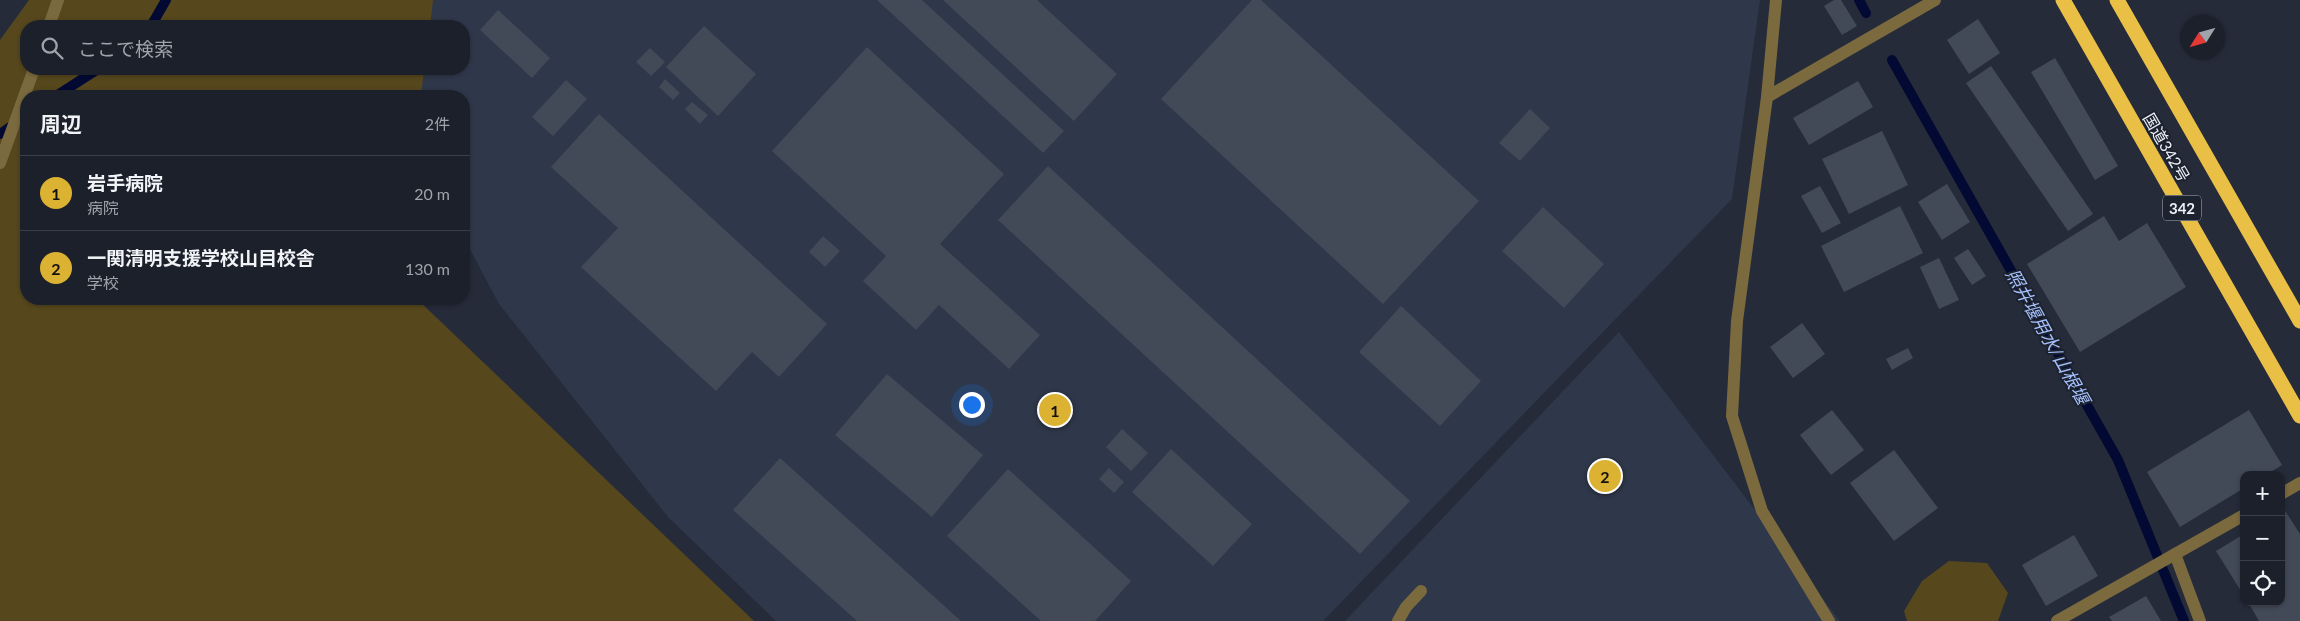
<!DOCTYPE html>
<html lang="ja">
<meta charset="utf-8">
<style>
body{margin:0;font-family:Lato,"Noto Sans JP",sans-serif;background:#252833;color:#f1f3f6}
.controls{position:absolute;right:15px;bottom:15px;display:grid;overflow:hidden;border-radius:10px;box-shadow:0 1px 4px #0004}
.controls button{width:45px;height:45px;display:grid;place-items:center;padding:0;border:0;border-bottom:1px solid #3a3e47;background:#1c202b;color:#f1f3f6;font:25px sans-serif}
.compass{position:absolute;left:2180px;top:15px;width:45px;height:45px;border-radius:50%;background:#1c202b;box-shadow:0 1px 4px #0004;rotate:233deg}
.you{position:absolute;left:971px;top:404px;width:18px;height:18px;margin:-12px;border:4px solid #fff;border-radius:50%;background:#1a73e8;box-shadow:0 0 0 8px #1a73e833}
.badge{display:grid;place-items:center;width:32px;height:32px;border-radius:50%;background:#dcb233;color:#111;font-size:16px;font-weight:700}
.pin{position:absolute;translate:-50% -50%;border:2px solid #fff;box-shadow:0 1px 5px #0006}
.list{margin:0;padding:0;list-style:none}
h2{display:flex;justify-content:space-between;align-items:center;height:65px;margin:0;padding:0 20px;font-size:21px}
h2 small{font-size:16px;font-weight:400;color:#a0a3a9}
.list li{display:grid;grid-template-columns:32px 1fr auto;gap:15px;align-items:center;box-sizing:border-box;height:75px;padding:0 20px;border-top:1px solid #3a3e47}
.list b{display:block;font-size:19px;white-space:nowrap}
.list p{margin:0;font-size:16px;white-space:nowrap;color:#a0a3a9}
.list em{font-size:16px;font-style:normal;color:#a0a3a9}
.icon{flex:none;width:28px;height:28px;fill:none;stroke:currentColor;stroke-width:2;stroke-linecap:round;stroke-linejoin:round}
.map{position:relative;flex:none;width:2300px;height:621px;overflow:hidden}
.search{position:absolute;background:#1c202b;box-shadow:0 1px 4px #0004;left:20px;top:20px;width:450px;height:55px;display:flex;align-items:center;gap:12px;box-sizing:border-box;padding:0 18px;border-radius:20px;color:#a0a3a9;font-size:19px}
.panel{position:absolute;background:#1c202b;box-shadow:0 1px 4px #0004;left:20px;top:90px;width:450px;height:215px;border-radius:20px}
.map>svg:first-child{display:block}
.built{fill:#2f374a}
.green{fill:#56471d}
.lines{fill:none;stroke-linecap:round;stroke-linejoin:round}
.stream{stroke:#020933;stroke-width:10}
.building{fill:#424957}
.minor{stroke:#7b6a3e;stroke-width:12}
.highway{stroke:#eabf45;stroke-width:15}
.labels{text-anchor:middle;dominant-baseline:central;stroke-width:4;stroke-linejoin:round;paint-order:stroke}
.shield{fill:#1c222e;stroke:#aeb2bc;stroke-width:1}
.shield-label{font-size:15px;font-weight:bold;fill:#ecf0f9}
.street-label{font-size:16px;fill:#ecf0f9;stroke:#1c222e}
.water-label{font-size:18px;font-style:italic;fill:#a5c0fc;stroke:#1c222e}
</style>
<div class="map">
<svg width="2300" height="621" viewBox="0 0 2300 621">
<rect width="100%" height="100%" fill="#252b39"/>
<g class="built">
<polygon points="338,0 1760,0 1732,199 1323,621 776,621 668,517 499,304 464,238 464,96 389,96 374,69 464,69 464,26 352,26"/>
<polygon points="1619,332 1840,621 1345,621"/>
</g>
<g class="green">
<polygon points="29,0 433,0 430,26 26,26 26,69 424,69 421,96 26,96 26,299 417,299 754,621 0,621 0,40"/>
<polygon points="1949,561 1987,563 2008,593 1998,621 1907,621 1904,611 1922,581"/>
</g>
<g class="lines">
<g class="stream">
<polyline points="1859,0 1866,13"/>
<polyline points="151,26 166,0"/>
<polyline points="1892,60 2118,460 2184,621"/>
<polyline points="56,96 98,69"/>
<polyline points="0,134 26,116"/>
</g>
</g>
<g class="building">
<polygon points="877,0 922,0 1064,131 1043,153"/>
<polygon points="943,0 1037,0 1117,74 1074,121"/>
<polygon points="1252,0 1261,0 1479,201 1383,304 1161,99"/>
<polygon points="1834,0 1841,0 1857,26 1842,35 1824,6"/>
<polygon points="498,10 550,58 532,78 480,30"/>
<polygon points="1978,19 2000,53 1969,74 1947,40"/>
<polygon points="704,26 756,74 718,116 666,67"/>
<polygon points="867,47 1004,174 940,244 1040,335 1009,369 939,305 916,330 863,281 886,256 772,151"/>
<polygon points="650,48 665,62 651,76 636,62"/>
<polygon points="2055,58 2118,166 2095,180 2031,72"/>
<polygon points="1991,66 2093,214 2068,231 1966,83"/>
<polygon points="665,79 680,93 673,100 659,87"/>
<polygon points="566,80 587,99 553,136 532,117"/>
<polygon points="1858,81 1873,107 1809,145 1793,118"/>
<polygon points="692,102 708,115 700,124 685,109"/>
<polygon points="1530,109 1550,128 1520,161 1499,143"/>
<polygon points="599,114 827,324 779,377 752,352 716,391 581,267 618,228 551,167"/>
<polygon points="1882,131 1908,185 1849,214 1822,159"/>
<polygon points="1048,166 1410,501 1360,554 998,220"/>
<polygon points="1947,184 1970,222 1942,240 1918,202"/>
<polygon points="1820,186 1841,223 1822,233 1801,196"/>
<polygon points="1900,206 1923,253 1844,292 1821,246"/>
<polygon points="1543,207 1604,264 1564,308 1502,251"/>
<polygon points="2104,216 2119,241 2147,223 2186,287 2080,352 2027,264"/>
<polygon points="823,236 840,251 825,267 809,252"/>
<polygon points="1968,249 1986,276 1972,285 1954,258"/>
<polygon points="1939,258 1959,300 1939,309 1920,267"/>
<polygon points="1401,306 1481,381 1440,426 1359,352"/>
<polygon points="1802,323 1825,354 1793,378 1770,347"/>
<polygon points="1908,348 1913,358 1892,370 1886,359"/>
<polygon points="887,374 983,455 932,517 835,435"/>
<polygon points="1832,410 1864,450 1831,475 1800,435"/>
<polygon points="2249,410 2282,465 2266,475 2244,475 2244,488 2180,527 2147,472"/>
<polygon points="1122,429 1148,453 1131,471 1106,447"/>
<polygon points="1171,449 1252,524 1213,566 1132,492"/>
<polygon points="1894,450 1938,508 1894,541 1850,483"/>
<polygon points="780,458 961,621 857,621 733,510"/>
<polygon points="1109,468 1124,482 1114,493 1099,479"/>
<polygon points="1008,469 1131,581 1095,621 1041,621 947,536"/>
<polygon points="2284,509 2300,534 2300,621 2259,621 2248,602 2281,602 2281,511"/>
<polygon points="2244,534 2244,596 2216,551"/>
<polygon points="2074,535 2098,576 2046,606 2022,565"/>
<polygon points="2146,596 2161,621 2112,621 2109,617"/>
</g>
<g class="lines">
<g class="minor">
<polyline points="1776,0 1767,97 1737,321 1732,416 1762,511 1829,621"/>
<polyline points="49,26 58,0"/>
<polyline points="1767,97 1935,0"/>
<polyline points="0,163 34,69"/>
<polyline points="2281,494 2300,483"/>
<polyline points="2175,554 2200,621"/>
<polyline points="1398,621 1406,607 1421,591"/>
<polyline points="2057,621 2244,515"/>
</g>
<g class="highway">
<polyline points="2063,0 2300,416"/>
<polyline points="2117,0 2300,321"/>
</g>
</g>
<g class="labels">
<rect class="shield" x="2163" y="195.5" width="38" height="25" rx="4"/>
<g class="shield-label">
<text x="2182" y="208">342</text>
</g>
<g class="street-label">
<text transform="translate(2167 147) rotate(60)">国道342号</text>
</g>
<g class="water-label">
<text transform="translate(2048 336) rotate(61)">照井堰用水/山根堰</text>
</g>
</g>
</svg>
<div class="controls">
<button>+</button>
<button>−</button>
<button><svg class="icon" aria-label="locate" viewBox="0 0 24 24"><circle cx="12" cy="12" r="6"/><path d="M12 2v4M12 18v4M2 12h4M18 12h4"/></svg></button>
</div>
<svg class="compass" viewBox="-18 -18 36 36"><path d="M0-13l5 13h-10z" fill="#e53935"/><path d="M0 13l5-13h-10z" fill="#a0a3a9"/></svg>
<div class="you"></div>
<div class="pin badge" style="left:1055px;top:410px">1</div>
<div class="pin badge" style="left:1605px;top:476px">2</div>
<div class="search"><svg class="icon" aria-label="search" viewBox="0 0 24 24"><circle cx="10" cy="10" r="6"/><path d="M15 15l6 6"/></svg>ここで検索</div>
<section class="panel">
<h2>周辺<small>2件</small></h2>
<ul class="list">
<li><span class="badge">1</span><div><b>岩手病院</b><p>病院</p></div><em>20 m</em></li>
<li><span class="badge">2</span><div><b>一関清明支援学校山目校舎</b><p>学校</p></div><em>130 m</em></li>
</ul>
</section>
</div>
